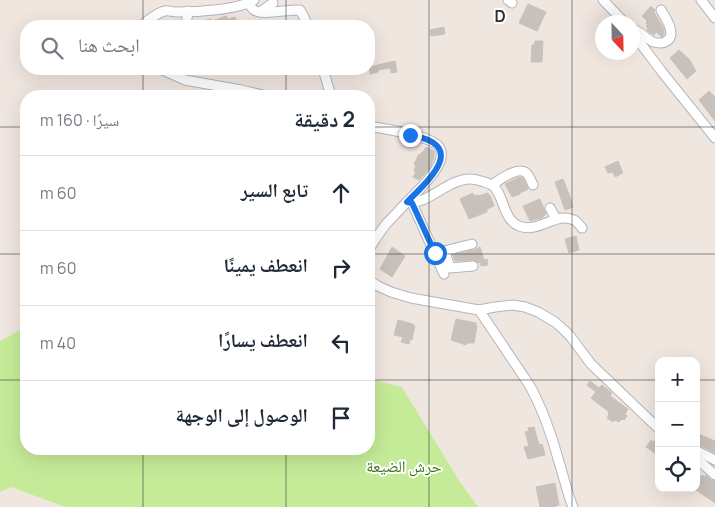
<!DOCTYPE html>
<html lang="ar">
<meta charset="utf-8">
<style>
body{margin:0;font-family:Manrope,"Noto Naskh Arabic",sans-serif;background:#f2f2f3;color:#1f2937;direction:rtl}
.controls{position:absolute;right:15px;bottom:15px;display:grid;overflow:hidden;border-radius:10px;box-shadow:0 5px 20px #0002}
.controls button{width:45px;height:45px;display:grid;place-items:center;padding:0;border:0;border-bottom:1px solid #e0e1e3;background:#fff;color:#1f2937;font:25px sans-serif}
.compass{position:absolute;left:595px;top:15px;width:45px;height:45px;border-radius:50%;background:#fff;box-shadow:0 5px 20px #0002;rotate:158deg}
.stop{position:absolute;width:15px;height:15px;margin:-11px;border:4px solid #1a73e8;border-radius:50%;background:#fff}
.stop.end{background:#1a73e8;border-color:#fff;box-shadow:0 1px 5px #0008}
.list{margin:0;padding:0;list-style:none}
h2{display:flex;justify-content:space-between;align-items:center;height:65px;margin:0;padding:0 20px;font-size:21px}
h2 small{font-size:16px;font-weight:400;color:#747a83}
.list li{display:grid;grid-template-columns:32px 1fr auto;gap:15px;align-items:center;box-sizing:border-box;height:75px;padding:0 20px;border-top:1px solid #e0e1e3}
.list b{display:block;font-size:19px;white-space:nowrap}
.list em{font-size:16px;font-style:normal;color:#747a83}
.icon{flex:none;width:28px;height:28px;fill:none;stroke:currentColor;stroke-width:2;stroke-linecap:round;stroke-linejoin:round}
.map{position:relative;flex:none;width:715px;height:507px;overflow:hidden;direction:ltr}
.search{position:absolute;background:#fff;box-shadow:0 5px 20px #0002;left:20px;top:20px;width:355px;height:55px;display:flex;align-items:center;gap:12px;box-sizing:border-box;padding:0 18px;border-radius:20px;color:#747a83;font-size:19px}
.panel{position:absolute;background:#fff;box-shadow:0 5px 20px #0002;left:20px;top:90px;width:355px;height:365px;border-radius:20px;direction:rtl}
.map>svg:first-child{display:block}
.green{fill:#c5eb98}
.building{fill:#c8c1bb;stroke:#ccc1b8}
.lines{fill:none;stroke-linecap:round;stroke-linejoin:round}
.minor-casing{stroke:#b0b6be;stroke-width:11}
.minor{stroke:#fff;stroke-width:9}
.route{stroke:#1a73e8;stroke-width:6}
.grid{fill:none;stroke:#2e2e2e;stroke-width:1;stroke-opacity:0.55}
.labels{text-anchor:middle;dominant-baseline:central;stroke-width:4;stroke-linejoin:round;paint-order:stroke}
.park-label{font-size:16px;fill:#3c7514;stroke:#fff}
.grid-label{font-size:16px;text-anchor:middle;font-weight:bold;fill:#2e2e2e;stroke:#fff;stroke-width:4;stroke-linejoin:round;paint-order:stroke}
</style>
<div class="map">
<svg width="715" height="507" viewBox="0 0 715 507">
<rect width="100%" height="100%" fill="#f0e6e0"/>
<polygon class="green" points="26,327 26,449 369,449 369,379 402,387 458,479 478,507 65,507 11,487 0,492 0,341"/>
<g class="building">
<polygon points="528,4 546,12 537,31 519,23"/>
<polygon points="651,6 655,10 654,12 664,29 664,34 662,37 656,32 654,35 647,30 648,28 646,26 648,24 646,23 647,21 642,16"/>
<polygon points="226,16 228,19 235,17 238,26 192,26 193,23 211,19 212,21"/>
<polygon points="444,27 445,34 431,36 430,30"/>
<polygon points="535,41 543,41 542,62 531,62 532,45 534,45"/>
<polygon points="679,50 689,59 696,71 687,79 670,58"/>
<polygon points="395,61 397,72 391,73 390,68 378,70 378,72 370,74 369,67"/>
<polygon points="709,91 715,97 715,121 699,100"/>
<polygon points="426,147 434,151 434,157 430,168 419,180 413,177 416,172 414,171 416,166 414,164 419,154 420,155 422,152 423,152"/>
<polygon points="618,161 623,173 615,177 613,172 608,173 605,167"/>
<polygon points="519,177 523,178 528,189 520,193 520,194 512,197 505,184"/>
<polygon points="563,179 569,194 573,207 565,210 555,182"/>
<polygon points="473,193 474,196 477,195 478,196 488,193 489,196 490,195 494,206 487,209 487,212 469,219 460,199"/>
<polygon points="540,199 546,214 542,218 530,221 523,206"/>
<polygon points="576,236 579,250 569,253 565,239"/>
<polygon points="392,247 405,256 392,277 380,269"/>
<polygon points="480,247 484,260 487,259 488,265 481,266 480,262 478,263 473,260 455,261 453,255 474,250"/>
<polygon points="456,319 476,323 476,326 477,326 474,343 466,343 466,345 451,340"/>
<polygon points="398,320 413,324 413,325 415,326 412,340 410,339 409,344 401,342 403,337 394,335"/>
<polygon points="590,381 599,388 602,385 612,393 610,396 628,409 625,414 627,416 624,420 622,419 619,422 615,420 613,422 607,418 609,415 608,414 609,412 591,398 596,392 587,385"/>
<polygon points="534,427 539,445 542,444 545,455 528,459 524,447 529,446 525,432 529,431 528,428"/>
<polygon points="696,433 715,441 715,453 700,445 696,445"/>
<polygon points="659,435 659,456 646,447 651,440 653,442"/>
<polygon points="702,475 705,477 706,475 711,480 715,481 715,503 696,490 696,482"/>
<polygon points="555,483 559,505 553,507 540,507 536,487"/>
</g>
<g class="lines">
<g class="minor-casing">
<g id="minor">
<polyline points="508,0 512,3"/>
<polyline points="603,0 624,22"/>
<polyline points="701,0 715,18"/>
<path d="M249,4c1,1 3,5 5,6 8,6 35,-1 46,0l5,9 2,7"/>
<polyline points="260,12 273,3"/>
<path d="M142,26c4,-5 17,-14 23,-15 3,-1 8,1 12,1 19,0 61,-2 77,-12"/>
<polyline points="186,26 188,11"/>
<path d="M632,29c9,2 13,9 21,13 4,1 8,2 12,0 13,-6 1,-24 -4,-32"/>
<polyline points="632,32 662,72 715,138"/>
<polyline points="160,69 185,80 241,90 267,96"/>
<polyline points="323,69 331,96"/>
<path d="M369,126c15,3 62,9 70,21 11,16 -21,43 -31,54 -7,7 -14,15 -21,22 -7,8 -12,17 -18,26"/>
<path d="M492,185c7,-5 25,-18 33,-13 4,2 6,9 8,13"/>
<path d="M407,202c20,4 40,-23 63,-23 4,0 8,1 11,2 3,1 8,2 11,4 12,8 10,34 27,41 20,8 37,-15 55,-6 3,1 6,6 8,8"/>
<polyline points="412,203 444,274"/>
<polyline points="550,208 556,219"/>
<polyline points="445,251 450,268 473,266"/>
<polyline points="440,252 472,244"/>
<polyline points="369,280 378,286 391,292 411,298 479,310 495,307 513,305 525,307 538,312 555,322 564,330 570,336 591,364 659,429"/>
<path d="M479,310l51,76c13,24 22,50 29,76 5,15 8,31 14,45"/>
<polyline points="697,451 715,460"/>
<polyline points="696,458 715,475"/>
</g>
</g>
<use href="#minor" class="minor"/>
</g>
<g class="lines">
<path class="route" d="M410,135c58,10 21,43 -3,67l5,1 23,50"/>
</g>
<path class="grid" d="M143,0v26M286,0v26M429,0v507M572,0v507M143,69v27M286,69v27M0,127h26M369,127h346M0,254h26M369,254h346M0,380h26M369,380h290M696,380h19M143,449v58M286,449v58"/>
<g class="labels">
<g class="park-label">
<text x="404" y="466">حرش الضيعة</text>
</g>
</g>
<g class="grid-label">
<text x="500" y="22">D</text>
</g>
</svg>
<div class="controls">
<button>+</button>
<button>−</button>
<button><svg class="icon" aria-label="locate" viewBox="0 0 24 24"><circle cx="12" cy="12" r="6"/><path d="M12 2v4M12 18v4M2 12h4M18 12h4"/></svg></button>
</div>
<svg class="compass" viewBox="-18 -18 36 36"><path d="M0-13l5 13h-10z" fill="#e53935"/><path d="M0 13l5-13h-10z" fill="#747a83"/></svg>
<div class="stop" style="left:435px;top:253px"></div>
<div class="stop end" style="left:410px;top:135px"></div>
<div class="search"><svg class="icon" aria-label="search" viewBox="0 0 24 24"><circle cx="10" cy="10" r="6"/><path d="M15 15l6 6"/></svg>ابحث هنا</div>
<section class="panel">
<h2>2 دقيقة<small>سيرًا · 160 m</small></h2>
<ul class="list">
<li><svg class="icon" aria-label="ahead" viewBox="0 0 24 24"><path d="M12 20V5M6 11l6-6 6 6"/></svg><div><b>تابع السير</b></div><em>60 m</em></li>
<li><svg class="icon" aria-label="right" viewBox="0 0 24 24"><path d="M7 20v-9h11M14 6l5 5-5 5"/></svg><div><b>انعطف يمينًا</b></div><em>60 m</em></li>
<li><svg class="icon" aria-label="left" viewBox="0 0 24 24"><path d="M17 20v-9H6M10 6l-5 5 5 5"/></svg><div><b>انعطف يسارًا</b></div><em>40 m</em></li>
<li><svg class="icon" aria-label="arrive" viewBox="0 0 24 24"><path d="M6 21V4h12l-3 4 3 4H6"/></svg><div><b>الوصول إلى الوجهة</b></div></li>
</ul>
</section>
</div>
